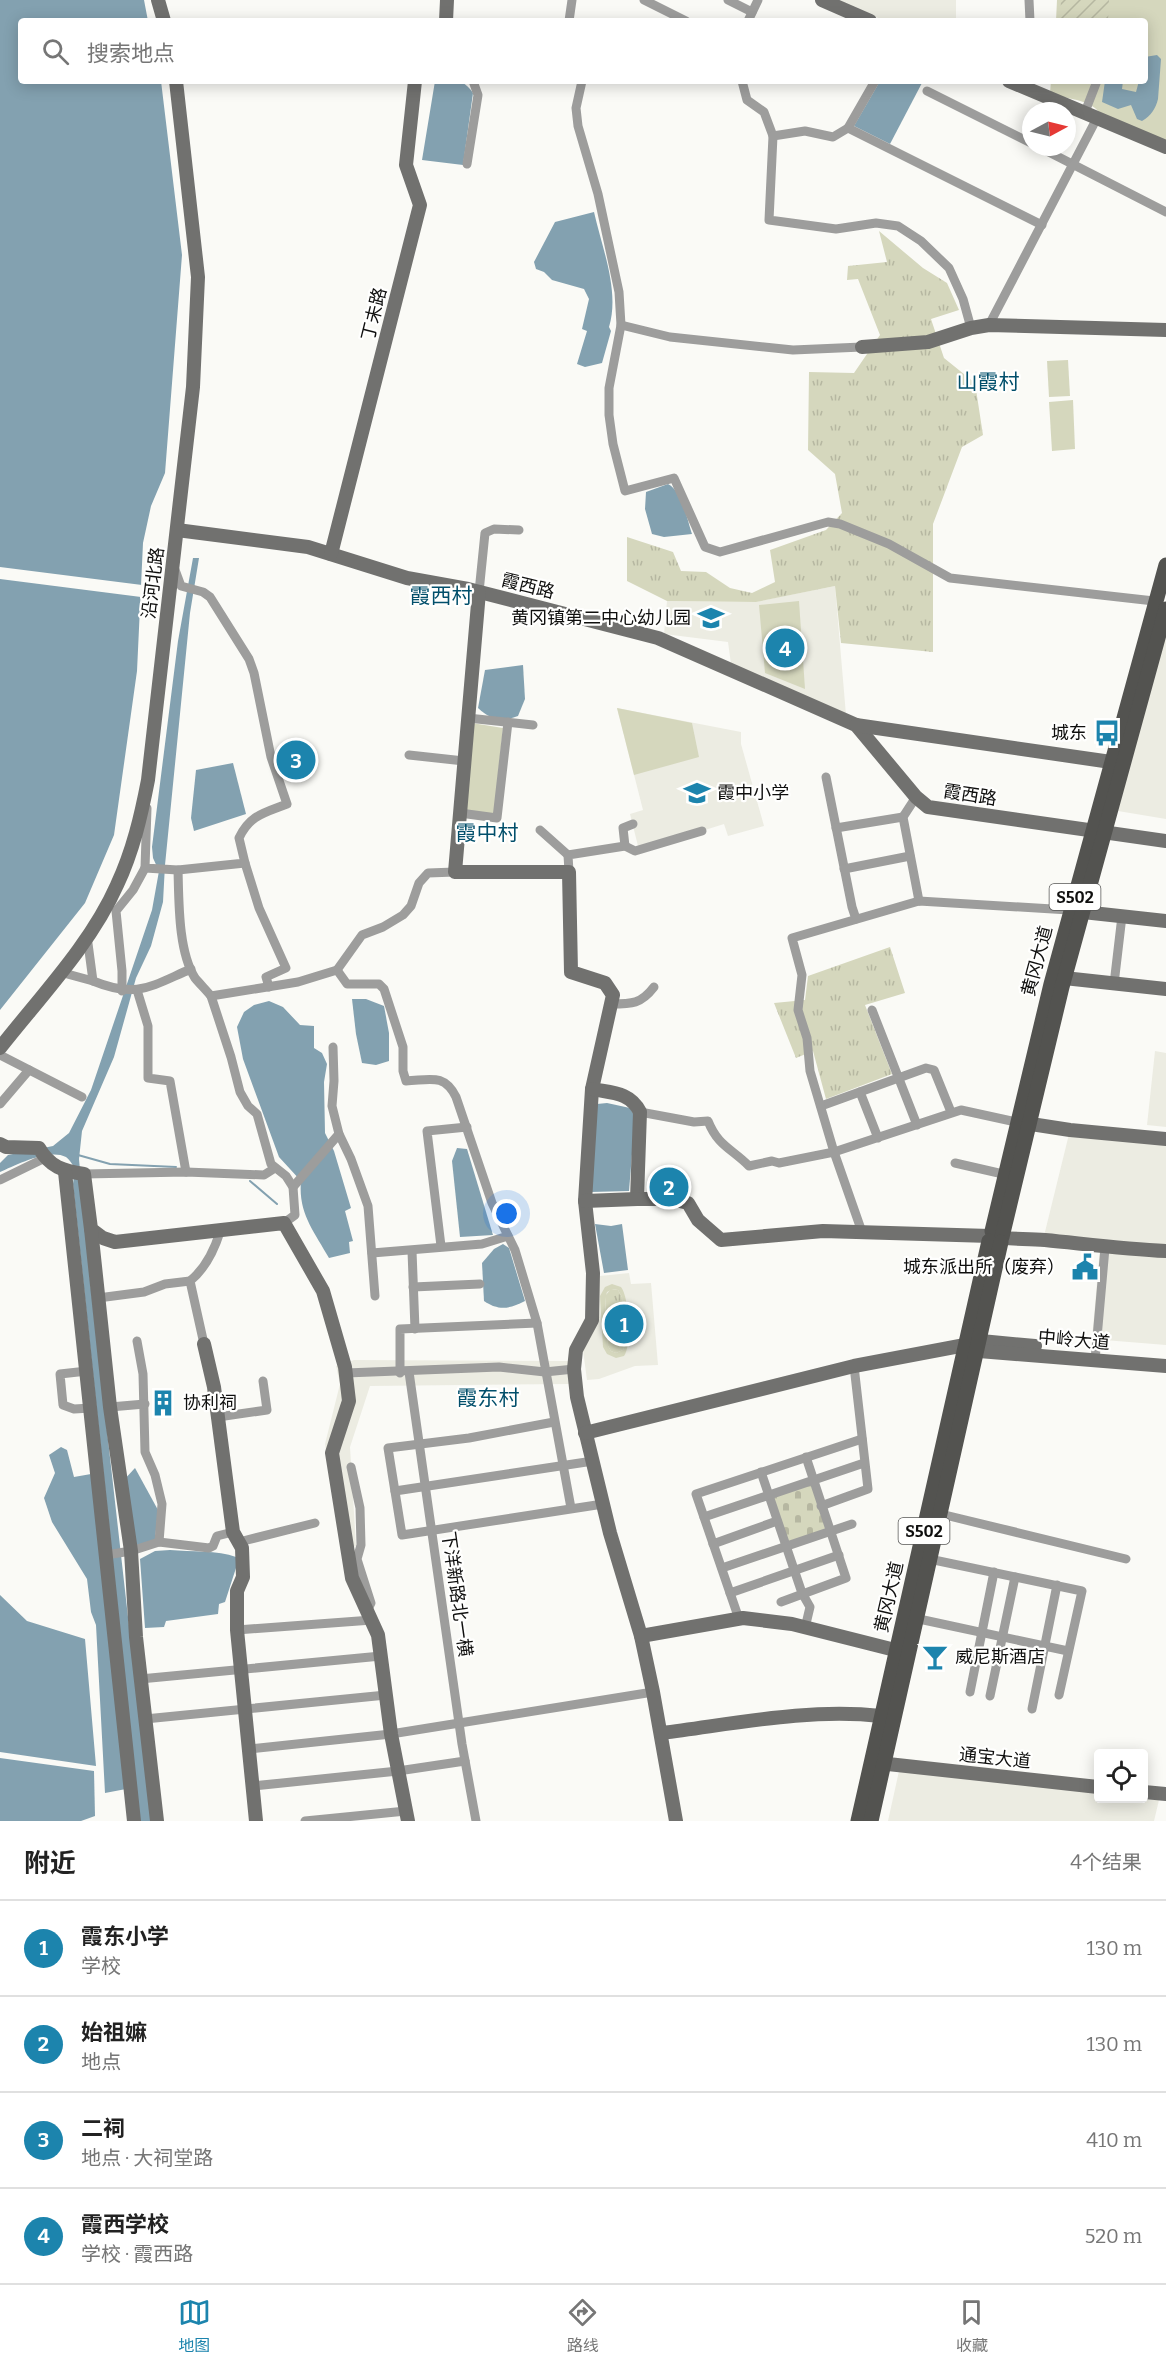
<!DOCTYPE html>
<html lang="zh">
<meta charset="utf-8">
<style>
body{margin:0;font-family:Bitter,"Noto Sans SC",serif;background:#f6f6f6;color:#222}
.controls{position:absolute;right:18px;bottom:18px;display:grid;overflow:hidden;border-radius:6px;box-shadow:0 3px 15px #0003}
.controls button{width:54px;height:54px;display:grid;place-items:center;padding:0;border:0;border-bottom:2px solid #e0e0e0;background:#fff;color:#222;font:30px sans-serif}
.compass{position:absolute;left:1022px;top:102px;width:54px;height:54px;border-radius:50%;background:#fff;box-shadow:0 3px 15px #0003;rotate:83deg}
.you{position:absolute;left:507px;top:1214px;width:21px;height:21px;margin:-15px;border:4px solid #fff;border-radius:50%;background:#1a73e8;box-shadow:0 0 0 9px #1a73e833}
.badge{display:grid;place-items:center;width:39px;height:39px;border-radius:50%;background:#1c84ad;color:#fff;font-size:20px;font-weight:700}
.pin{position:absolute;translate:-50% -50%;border:3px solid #fff;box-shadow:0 2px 6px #0006}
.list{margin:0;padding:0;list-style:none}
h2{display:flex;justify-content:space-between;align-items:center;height:78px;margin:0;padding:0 24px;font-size:26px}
h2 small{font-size:20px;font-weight:400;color:#767676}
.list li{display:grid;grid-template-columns:39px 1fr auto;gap:18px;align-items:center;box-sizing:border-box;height:96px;padding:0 24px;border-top:2px solid #e0e0e0}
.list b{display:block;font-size:22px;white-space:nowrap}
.list p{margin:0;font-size:20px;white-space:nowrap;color:#767676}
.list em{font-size:20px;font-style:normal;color:#767676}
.icon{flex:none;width:33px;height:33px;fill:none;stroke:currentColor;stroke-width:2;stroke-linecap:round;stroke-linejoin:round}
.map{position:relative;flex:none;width:1166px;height:1821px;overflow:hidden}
.search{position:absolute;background:#fff;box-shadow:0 3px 15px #0003;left:18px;right:18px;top:18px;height:66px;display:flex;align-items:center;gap:15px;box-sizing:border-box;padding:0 21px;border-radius:6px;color:#767676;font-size:22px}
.sheet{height:462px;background:#fff}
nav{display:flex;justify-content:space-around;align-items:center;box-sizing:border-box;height:84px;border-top:2px solid #e0e0e0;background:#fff;font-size:16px;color:#767676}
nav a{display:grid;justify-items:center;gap:3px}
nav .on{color:#1c84ad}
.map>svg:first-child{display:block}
.built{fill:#ecece2}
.grass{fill:url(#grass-tufts)}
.cemetery{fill:url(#cemetery-stones)}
.park{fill:#d5d7bd;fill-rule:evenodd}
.garden{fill:url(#garden-furrows)}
.water{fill:#83a1b0}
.pier{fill:#fafaf6}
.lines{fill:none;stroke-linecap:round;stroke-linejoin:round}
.stream{stroke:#83a1b0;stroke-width:2}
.street{stroke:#9d9d9c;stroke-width:9}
.secondary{stroke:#71716f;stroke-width:14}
.primary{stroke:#535350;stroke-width:15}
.labels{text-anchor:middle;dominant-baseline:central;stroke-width:4.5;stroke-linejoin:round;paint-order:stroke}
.shield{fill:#fffffe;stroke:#575756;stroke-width:1.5}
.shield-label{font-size:16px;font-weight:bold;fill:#0f0f0e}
.street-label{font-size:18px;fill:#0f0f0e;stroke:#fffffe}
.poi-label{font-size:18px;fill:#0f0f0e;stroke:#fffffe;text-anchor:end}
.quarter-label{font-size:21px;fill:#024f6b;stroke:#fffffe}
</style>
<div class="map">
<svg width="1166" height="1821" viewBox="0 0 1166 1821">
<defs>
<pattern id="grass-tufts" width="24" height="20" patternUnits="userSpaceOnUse" patternTransform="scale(1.5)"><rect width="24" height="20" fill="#d5d7bd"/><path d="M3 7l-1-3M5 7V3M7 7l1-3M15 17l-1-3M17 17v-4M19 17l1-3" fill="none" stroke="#b6b7a1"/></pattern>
<pattern id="cemetery-stones" width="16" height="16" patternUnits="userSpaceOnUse" patternTransform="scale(1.5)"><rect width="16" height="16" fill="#d5d7bd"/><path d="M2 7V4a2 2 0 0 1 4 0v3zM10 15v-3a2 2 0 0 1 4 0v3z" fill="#b6b7a1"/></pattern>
<pattern id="garden-furrows" width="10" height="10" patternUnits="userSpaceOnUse" patternTransform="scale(1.5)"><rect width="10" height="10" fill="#d5d7bd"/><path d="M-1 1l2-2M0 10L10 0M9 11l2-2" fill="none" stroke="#b6b7a1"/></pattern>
</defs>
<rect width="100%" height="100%" fill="#fafaf6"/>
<g class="built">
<polygon points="838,0 956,0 956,21 885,21"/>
<polygon points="835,586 846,715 731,664 728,642 664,634 667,601 755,602"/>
<polygon points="1166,621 1166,819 1118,811"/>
<polygon points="617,708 741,732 741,744 764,826 728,836 724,824 705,830 703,827 638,846 630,814 643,810"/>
<polygon points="1155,1051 1166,1053 1166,1127 1147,1125"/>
<polygon points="1070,1130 1166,1139 1166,1345 1092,1339 1100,1248 1043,1240"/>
<polygon points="629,1273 631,1284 651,1283 658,1365 635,1366 599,1379 587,1380 583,1350 597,1319 600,1276"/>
<polygon points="354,1360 570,1361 570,1384 370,1386 350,1447 356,1546 341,1551 325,1444 340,1384 336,1366"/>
<polygon points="899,1771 1098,1793 1098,1798 1159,1800 1154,1821 888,1821"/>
</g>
<g class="grass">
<polygon points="879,231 923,268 947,283 959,310 931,319 944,358 975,383 983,435 962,447 933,524 933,652 841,643 835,586 756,602 667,601 627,581 627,537 673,552 681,571 706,572 730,588 752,593 775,582 770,550 826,530 842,513 835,474 808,450 809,372 854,373 880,335 858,279 847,280 848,266 887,262"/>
<polygon points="890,947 905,993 865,1005 892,1074 826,1099 813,1051 796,1058 774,1003 805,1000 808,976"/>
<polygon points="611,1289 618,1290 622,1297 625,1344 623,1350 616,1353 611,1351 608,1346 605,1296"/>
</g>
<polygon class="cemetery" points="813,1480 830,1531 786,1547 768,1496"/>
<g class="park">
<path d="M1057,0h109v141l-66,-28c-12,-15 -33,-13 -50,-20l1,-12h94v-60h-89z"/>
<polygon points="1068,360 1070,396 1049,397 1047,361"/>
<polygon points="1073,400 1075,449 1052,451 1049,402"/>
<polygon points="799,601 805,689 765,673 759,605"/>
<polygon points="617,708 692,723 699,757 634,775"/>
<polygon points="472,723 503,728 494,814 463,811"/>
<path d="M612,1284l9,3c8,9 11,60 3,69l-8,2 -9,-4 -4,-7 -3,-51 5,-9zM613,1289l5,1 4,7 3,47 -2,6 -7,3 -5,-2 -3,-5 -3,-47 2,-7z"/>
</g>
<polygon class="garden" points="1061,0 1109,0 1108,21 1060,21"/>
<g class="water">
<polygon points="0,0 144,0 148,21 21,21 21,81 161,81 182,255 165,473 151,506 143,543 137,671 114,835 85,903 0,1010"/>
<path d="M1157,55l4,4 -3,40c-2,9 -7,17 -16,22l-5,-2 -6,-14 -13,4 -16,-7 3,-21h18l-1,8 14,3 3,-11h6v-24z"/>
<path d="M435,81c18,0 27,-4 38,12l-10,72 -41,-5z"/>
<polygon points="880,81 923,81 890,144 854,126"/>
<path d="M594,212c8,36 26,79 15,115l2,4 -9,32 -17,4 -8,-3 10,-33 -5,-2 7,-30 -5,-10 -32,-9 -8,-8 -8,-3 -2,-7 21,-40z"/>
<path d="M668,484c14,7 19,35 24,50l-28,3 -12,-3 -7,-25 1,-17z"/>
<path d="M193,558h6l-9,55 -25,252 -2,37 -12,44 -15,32 -22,79 -32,74 -3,28 11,121 61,541h-11l-67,-637 2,-16c-3,-4 -6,-9 -9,-11 -17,-9 -50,8 -66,15v-9l8,-8 45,-9 16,-13 22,-43 61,-180 7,-39 -6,-13 -1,-11 26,-206z"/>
<path d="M523,665l2,34 -7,17c-17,6 -27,4 -40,-8l7,-38z"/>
<polygon points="233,763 246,814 194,831 191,818 196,770"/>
<polygon points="352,999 366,999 384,1006 389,1033 389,1061 376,1065 362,1063 356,1034"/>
<path d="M269,1001l14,6 17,18 14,1v22l8,5 5,11 -3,18 1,51 9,18 17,57 -6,3 8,30 -4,1 1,11 -21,5c-15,-27 -31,-45 -28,-77l-22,-24 -36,-98 -6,-32 7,-15 10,-7z"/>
<polygon points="607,1103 630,1108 635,1117 629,1191 591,1192 597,1104"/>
<polygon points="457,1148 467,1149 493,1235 460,1237 452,1161"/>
<polygon points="595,1224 611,1226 622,1224 628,1270 604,1273"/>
<path d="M503,1244l6,4 16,53c-16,8 -26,10 -41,0l-2,-38 12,-14z"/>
<polygon points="61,1447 67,1450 74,1477 91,1474 126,1789 105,1793 96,1625 91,1612 87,1579 52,1522 44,1498 55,1473 49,1455"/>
<polygon points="135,1468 158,1510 155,1540 136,1547 122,1482"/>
<path d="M170,1550c21,2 48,0 66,7v11l-11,34 -6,2 -1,10 -52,7 -2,6 -19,1 -5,-69 15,-8z"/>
<polygon points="0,1595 27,1621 85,1639 96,1766 0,1752"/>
<polygon points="0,1758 94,1771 95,1816 81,1821 0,1821"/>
</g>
<polygon class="pier" points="0,567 142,585 141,597 0,579"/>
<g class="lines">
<g class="stream">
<polyline points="78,1155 110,1164 176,1167"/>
<polyline points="250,1181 277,1204"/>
</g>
<g class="street">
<polyline points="644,0 686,21"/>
<polyline points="728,0 752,12"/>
<polyline points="1029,0 1030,21"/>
<polyline points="569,21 572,0"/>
<polyline points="748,21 758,0"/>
<polyline points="582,81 576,108 578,126 598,194 619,292 621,325 609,388 609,415 613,444 625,491 674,478 705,547 720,552 828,522 840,524 889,544 950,578 1154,601"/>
<polyline points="742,81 747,100 764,112 773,136"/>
<polyline points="875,81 848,128 1042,225"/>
<polyline points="927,91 1031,143"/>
<polyline points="1085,112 1097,81"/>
<polyline points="848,128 833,137 805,131 773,136 769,220 836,229 876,223 898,226 921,241 949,268 963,299 971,328"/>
<polyline points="1039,147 1166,212"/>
<polyline points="467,164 478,95 473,81"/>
<polyline points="621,325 670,337 793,350 862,347"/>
<polyline points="989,325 1097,118"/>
<polyline points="479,592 485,533 494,529 519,530"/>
<polyline points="468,718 533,725"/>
<polyline points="409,755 464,761"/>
<polyline points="826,777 852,907 856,919"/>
<polyline points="916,797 903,817 919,901"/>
<path d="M147,808l-2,60 33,2 67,-7 -6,-25c11,-23 25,-25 48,-34l-16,-47 -17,-84 -5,-14 -39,-62 -7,-5 -22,-6 -7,-19"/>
<polyline points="460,813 497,818 508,722"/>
<polyline points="836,828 903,817"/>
<polyline points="540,830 568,855"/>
<polyline points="625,846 623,828 633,824"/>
<polyline points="245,863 259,908 286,968 266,977 269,987"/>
<polyline points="844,869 910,856"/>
<path d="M178,870c1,31 0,81 17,108 5,6 11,12 16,18l87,-14 39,-12 25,-35 21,-8 20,-12 8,-9 8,-23 9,-10 27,-1"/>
<polyline points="569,872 568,855 625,846 635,851 702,831"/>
<path d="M87,936l6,45c44,18 58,5 98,-12"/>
<path d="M337,970l10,14h32l5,5 19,58v24l3,10c24,-1 38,-8 50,16l36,106 23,47 22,73 34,185"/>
<polyline points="60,972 93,981"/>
<polyline points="1114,984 1122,916"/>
<polyline points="137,990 148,1026 148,1078 170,1081 186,1172"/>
<polyline points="122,991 122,971 116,911 133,890 145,868"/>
<polyline points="211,996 231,1057 240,1092 248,1106 257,1114 271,1164 286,1176 293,1187 295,1215 284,1223"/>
<path d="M611,1004c21,0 30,0 43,-17"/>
<polyline points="872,1010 917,1125"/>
<polyline points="333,1047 334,1081 332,1106 339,1134 351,1159 368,1206 375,1296"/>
<polyline points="0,1055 82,1097"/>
<polyline points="860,1092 878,1138"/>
<polyline points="0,1104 29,1070"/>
<polyline points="821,1106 926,1068 934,1070 951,1112"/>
<path d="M640,1112l54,10 14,-1c10,25 23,27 41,45l23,-5 7,2 55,-11 127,-42 55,12"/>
<polyline points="955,1163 1003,1174"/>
<polyline points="84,1174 186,1172 264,1175 275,1168"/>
<polyline points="0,1180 45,1158"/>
<polyline points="293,1187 339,1134"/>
<polyline points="862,1232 834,1152 810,1071 807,1038 798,1010 802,975 792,938 919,901 1069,910"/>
<polyline points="441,1246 427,1131 467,1127"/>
<polyline points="412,1251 415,1329"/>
<polyline points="372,1253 482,1244 508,1236"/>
<polyline points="413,1287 480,1284"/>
<polyline points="98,1298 144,1292 165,1284 190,1281"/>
<polyline points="137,1341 143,1374 145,1452 155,1475 162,1504 159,1542"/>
<path d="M204,1344l-14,-63c16,-13 24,-30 30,-49"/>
<polyline points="1095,1360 1105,1248"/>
<polyline points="87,1371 60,1374 63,1405 74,1409 91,1408"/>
<polyline points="409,1372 462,1744 476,1821"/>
<polyline points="346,1373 499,1367 545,1372 574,1369"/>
<polyline points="400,1373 400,1329 537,1323"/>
<polyline points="110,1407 145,1404"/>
<polyline points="218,1417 267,1410 263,1381"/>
<polyline points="554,1422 469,1438 388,1448 402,1535 603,1504"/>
<polyline points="351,1467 360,1508 361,1545 357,1559 371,1603 367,1611"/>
<polyline points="761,1472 802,1593 810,1607 805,1628"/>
<polyline points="395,1491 593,1461"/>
<polyline points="821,1506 868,1489 854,1366"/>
<polyline points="945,1515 1126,1559"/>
<polyline points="704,1517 864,1463"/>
<polyline points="239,1542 315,1523"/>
<polyline points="713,1544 777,1521"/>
<polyline points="106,1555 131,1551 159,1542 209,1548 213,1546 217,1536 233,1532"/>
<polyline points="934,1560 1082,1591 1059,1695"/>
<polyline points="722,1568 852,1524"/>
<polyline points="730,1593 839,1555"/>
<polyline points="781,1602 846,1578 806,1457"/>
<polyline points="739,1619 696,1494 862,1439"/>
<polyline points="919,1619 1068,1651"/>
<polyline points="237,1630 372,1620"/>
<polyline points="140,1679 381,1656"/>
<polyline points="970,1692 994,1572"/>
<polyline points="990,1696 1015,1577"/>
<polyline points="1032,1709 1057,1585"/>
<polyline points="145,1719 386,1695"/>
<polyline points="249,1749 391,1734 653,1692"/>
<polyline points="253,1786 398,1771 465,1761"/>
<polyline points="305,1821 406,1811"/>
</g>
<g class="secondary">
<polyline points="158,0 164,21"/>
<polyline points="822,0 870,21"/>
<polyline points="446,21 447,0"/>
<polyline points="1009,81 1166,147"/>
<polyline points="862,347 928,342 971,328 989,325 1166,330"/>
<polyline points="177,530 308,547 407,578 468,589 658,638 856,725 916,797 928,807 1166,841"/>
<polyline points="331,554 420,205 406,165 415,81"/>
<polyline points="479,592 455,872 569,872 571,972 605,983 613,995 592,1089 585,1201 593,1273 592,1320 576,1350 574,1369 577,1397 610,1533 641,1636 653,1692 676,1821"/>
<polyline points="856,725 1111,762"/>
<polyline points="1083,912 1166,921"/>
<polyline points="1055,977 1166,989"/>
<path d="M0,1048c40,-51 91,-104 117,-163 16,-34 24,-69 31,-105l45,-393 5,-110 -22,-196"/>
<path d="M592,1089c20,4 38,3 48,23l-3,87h35l16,4 10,17 23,20 102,-9 167,5c18,4 36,2 55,4 41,4 80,9 121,11"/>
<polyline points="1031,1124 1070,1130 1166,1139"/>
<path d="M0,1144l6,3 33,1c11,19 24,23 45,26l7,55 12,9 12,4 169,-19 39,68 22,76 4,34 -17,52 20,125 26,57 13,99 17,87"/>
<polyline points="65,1172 134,1821"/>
<polyline points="585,1201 637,1199"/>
<polyline points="91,1229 110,1407 131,1551 136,1637 157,1821"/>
<polyline points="981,1341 1035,1346"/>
<polyline points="204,1344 214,1387 233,1532 242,1548 243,1577 237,1591 237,1630 256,1821"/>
<polyline points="979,1351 1166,1366"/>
<polyline points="585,1433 854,1366 965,1345"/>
<polyline points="641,1636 743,1618 792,1624 891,1649"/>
<path d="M662,1733c72,-9 146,-25 219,-17"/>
<polyline points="888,1764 1098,1787"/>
<polyline points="1144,1792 1166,1794"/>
</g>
<g class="primary">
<polyline points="992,1231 1051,984 1166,565"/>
<polyline points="1002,1237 1062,987 1166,609"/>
<polyline points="858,1821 989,1241"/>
<polyline points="871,1821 1001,1242"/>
</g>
</g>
<defs>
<g id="school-bare" transform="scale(2.07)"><path d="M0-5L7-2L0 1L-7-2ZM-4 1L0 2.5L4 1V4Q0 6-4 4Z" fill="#1c84ad" stroke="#fffffe" stroke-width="2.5" paint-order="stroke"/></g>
<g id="bus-bare" transform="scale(2.07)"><path d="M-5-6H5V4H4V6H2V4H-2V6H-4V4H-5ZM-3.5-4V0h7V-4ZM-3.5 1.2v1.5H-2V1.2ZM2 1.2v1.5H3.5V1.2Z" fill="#1c84ad" stroke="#fffffe" stroke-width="2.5" paint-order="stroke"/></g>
<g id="civic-bare" transform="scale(2.07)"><path d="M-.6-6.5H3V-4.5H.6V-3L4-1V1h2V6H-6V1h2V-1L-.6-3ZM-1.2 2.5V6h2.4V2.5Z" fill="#1c84ad" stroke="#fffffe" stroke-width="2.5" paint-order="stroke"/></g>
<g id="building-bare" transform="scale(2.07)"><path d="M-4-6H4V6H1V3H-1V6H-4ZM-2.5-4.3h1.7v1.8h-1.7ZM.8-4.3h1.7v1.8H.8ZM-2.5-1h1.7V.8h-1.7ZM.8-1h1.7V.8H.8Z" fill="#1c84ad" stroke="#fffffe" stroke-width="2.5" paint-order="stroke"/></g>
<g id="bar-bare" transform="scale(2.07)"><path d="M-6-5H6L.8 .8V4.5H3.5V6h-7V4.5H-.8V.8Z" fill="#1c84ad" stroke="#fffffe" stroke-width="2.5" paint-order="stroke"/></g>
</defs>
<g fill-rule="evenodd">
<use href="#school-bare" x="711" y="618"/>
<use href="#bus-bare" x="1107" y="733"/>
<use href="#school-bare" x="697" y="793"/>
<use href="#civic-bare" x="1085" y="1267"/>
<use href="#building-bare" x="163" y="1403"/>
<use href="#bar-bare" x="935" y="1657"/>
</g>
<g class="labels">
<g class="shield">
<rect x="1049.5" y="884" width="51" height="26" rx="4.5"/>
<rect x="898.5" y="1518" width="51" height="26" rx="4.5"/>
</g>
<g class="shield-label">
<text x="1075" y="897">S502</text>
<text x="924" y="1531">S502</text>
</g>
<g class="street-label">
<text transform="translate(374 314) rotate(-76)">丁未路</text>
<text transform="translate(153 583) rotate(-83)">沿河北路</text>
<text transform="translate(528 586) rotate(14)">霞西路</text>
<text transform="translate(970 795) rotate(9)">霞西路</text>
<text transform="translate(1037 961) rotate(-75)">黄冈大道</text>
<text transform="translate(1074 1340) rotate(5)">中岭大道</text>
<text transform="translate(457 1594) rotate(82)">下洋新路北一横</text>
<text transform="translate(889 1597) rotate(-77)">黄冈大道</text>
<text transform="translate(995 1758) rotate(6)">通宝大道</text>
</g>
<g class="poi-label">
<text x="691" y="618">黄冈镇第二中心幼儿园</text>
<text x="1087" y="733">城东</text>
<text x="717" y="793" text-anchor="start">霞中小学</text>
<text x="1065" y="1267">城东派出所（废弃）</text>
<text x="183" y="1403" text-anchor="start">协利祠</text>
<text x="955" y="1657" text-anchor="start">威尼斯酒店</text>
</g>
<g class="quarter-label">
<text x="988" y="382">山霞村</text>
<text x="441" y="596">霞西村</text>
<text x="487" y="833">霞中村</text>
<text x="488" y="1398">霞东村</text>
</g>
</g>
</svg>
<div class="controls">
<button><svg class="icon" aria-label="locate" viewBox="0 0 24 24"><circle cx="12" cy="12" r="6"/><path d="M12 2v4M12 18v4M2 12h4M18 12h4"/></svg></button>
</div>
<svg class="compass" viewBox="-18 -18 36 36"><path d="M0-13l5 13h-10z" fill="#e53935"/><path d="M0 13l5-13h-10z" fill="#767676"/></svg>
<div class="you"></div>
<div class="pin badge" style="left:624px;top:1324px">1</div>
<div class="pin badge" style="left:669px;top:1187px">2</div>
<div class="pin badge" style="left:296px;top:760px">3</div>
<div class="pin badge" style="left:785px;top:648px">4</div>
<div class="search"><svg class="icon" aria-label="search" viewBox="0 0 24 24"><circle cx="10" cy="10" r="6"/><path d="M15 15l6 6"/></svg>搜索地点</div>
</div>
<section class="sheet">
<h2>附近<small>4个结果</small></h2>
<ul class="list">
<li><span class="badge">1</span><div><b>霞东小学</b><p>学校</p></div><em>130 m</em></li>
<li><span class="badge">2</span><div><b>始祖嫲</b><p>地点</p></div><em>130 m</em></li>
<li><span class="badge">3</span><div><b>二祠</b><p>地点 · 大祠堂路</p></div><em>410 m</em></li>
<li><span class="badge">4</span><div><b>霞西学校</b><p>学校 · 霞西路</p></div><em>520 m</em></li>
</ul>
</section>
<nav>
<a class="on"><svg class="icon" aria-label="map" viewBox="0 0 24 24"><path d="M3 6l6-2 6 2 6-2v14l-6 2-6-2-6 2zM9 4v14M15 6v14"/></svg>地图</a>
<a><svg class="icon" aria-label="directions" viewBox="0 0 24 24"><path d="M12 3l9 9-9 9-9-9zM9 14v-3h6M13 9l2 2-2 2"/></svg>路线</a>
<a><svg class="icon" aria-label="saved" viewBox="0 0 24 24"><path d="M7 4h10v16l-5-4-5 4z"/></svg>收藏</a>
</nav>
